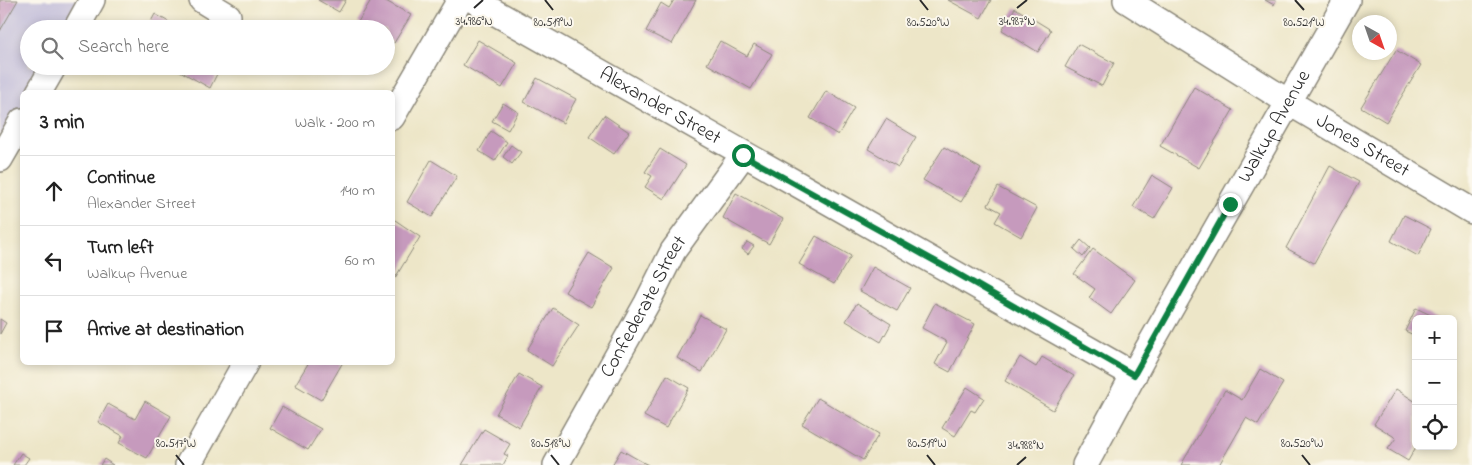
<!DOCTYPE html>
<meta charset="utf-8">
<style>
body{margin:0;font-family:"Indie Flower",sans-serif;background:#f2f2f2;color:#222}
.controls{position:absolute;right:15px;bottom:15px;display:grid;overflow:hidden;border-radius:8px;box-shadow:0 2px 8px #0003}
.controls button{width:45px;height:45px;display:grid;place-items:center;padding:0;border:0;border-bottom:1px solid #e0e0e0;background:#fff;color:#222;font:25px sans-serif}
.compass{position:absolute;left:1352px;top:15px;width:45px;height:45px;border-radius:50%;background:#fff;box-shadow:0 2px 8px #0003;rotate:140deg}
.stop{position:absolute;width:15px;height:15px;margin:-11px;border:4px solid #0b8043;border-radius:50%;background:#fff}
.stop.end{background:#0b8043;border-color:#fff;box-shadow:0 1px 5px #0008}
.list{margin:0;padding:0;list-style:none}
h2{display:flex;justify-content:space-between;align-items:center;height:65px;margin:0;padding:0 20px;font-size:21px}
h2 small{font-size:16px;font-weight:400;color:#767676}
.list li{display:grid;grid-template-columns:32px 1fr auto;gap:15px;align-items:center;box-sizing:border-box;height:70px;padding:0 20px;border-top:1px solid #e0e0e0}
.list b{display:block;font-size:19px;white-space:nowrap}
.list p{margin:0;font-size:16px;white-space:nowrap;color:#767676}
.list em{font-size:16px;font-style:normal;color:#767676}
.icon{flex:none;width:28px;height:28px;fill:none;stroke:currentColor;stroke-width:2;stroke-linecap:round;stroke-linejoin:round}
.map{position:relative;flex:none;width:1472px;height:465px;overflow:hidden}
.search{position:absolute;background:#fff;box-shadow:0 2px 8px #0003;left:20px;top:20px;width:375px;height:55px;display:flex;align-items:center;gap:12px;box-sizing:border-box;padding:0 18px;border-radius:28px;color:#767676;font-size:19px}
.panel{position:absolute;background:#fff;box-shadow:0 2px 8px #0003;left:20px;top:90px;width:375px;height:275px;border-radius:8px}
.map>svg:first-child{display:block}
.industrial{fill:#c5c0da}
.building{fill:#c69abd}
.lines{fill:none;stroke-linecap:round;stroke-linejoin:round}
.minor-casing{stroke:#8c887a;stroke-width:28}
.minor{stroke:#fff;stroke-width:25}
.route{stroke:#0b8043;stroke-width:6}
.ticks{fill:none;stroke:#2b2b2b;stroke-width:2}
.labels{text-anchor:middle;dominant-baseline:central;stroke-width:4;stroke-linejoin:round;paint-order:stroke}
.street-label{font-size:20px;fill:#2b2b2b;stroke:#fbf7ec}
.ticks-label{font-size:12px;text-anchor:middle;fill:#2b2b2b;stroke:#fbf7ec;stroke-width:4;stroke-linejoin:round;paint-order:stroke}
</style>
<div class="map">
<svg width="1472" height="465" viewBox="0 0 1472 465">
<rect width="100%" height="100%" fill="#fbf7ec"/>
<filter id="ink" filterUnits="userSpaceOnUse"><feTurbulence type="fractalNoise" baseFrequency=".02" numOctaves="2"/><feDisplacementMap in="SourceGraphic" scale="10" xChannelSelector="R" yChannelSelector="G"/><feConvolveMatrix kernelMatrix="1 2 1 2 8 2 1 2 1" color-interpolation-filters="sRGB"/></filter>
<filter id="wash" filterUnits="userSpaceOnUse"><feTurbulence type="fractalNoise" baseFrequency=".0096" numOctaves="4" result="noise"/><feDisplacementMap in="SourceGraphic" scale="20" xChannelSelector="R" yChannelSelector="G"/><feGaussianBlur stdDeviation="1.12" result="paint"/><feColorMatrix in="noise" values="0 0 0 0 0 0 0 0 0 0 0 0 0 0 0 0 0 1.4 0 .05"/><feComposite in="paint" operator="in"/></filter>
<g filter="url(#wash)">
<rect width="100%" height="100%" fill="#ede6c8"/>
<polygon class="industrial" points="0,0 87,0 71,29 29,29 29,66 51,66 36,92 22,92 22,118 0,158"/>
<g id="blocks">
<g class="building">
<polygon points="0,0 18,0 0,31"/>
<polygon points="318,0 346,0 339,12"/>
<polygon points="371,0 384,0 411,15 394,43 386,38 386,29 369,29 358,22"/>
<polygon points="674,0 696,0 672,44 646,31 661,3 669,8"/>
<polygon points="948,0 991,0 981,18"/>
<polygon points="1265,0 1276,0 1274,5"/>
<polygon points="1015,8 1051,30 1038,52 1002,30"/>
<polygon points="155,14 181,29 147,29"/>
<polygon points="478,40 517,63 502,88 463,65"/>
<polygon points="720,41 747,56 754,44 772,54 751,89 707,64"/>
<polygon points="1078,44 1114,63 1102,86 1065,67"/>
<polygon points="1396,50 1421,65 1386,122 1361,107"/>
<polygon points="171,66 221,66 210,88"/>
<polygon points="537,78 576,99 563,123 524,102"/>
<polygon points="1194,87 1233,110 1199,168 1160,146"/>
<polygon points="826,91 854,108 838,135 810,118"/>
<polygon points="503,103 518,112 508,130 492,121"/>
<polygon points="604,115 629,132 614,154 589,137"/>
<polygon points="886,119 916,137 898,167 868,149"/>
<polygon points="491,131 507,142 495,161 479,151"/>
<polygon points="511,145 521,152 512,164 503,157"/>
<polygon points="944,147 981,169 961,202 923,180"/>
<polygon points="660,149 686,165 664,199 645,187 652,176 645,172"/>
<polygon points="431,160 457,176 432,217 407,202"/>
<polygon points="1330,166 1359,182 1314,263 1286,248"/>
<polygon points="1152,175 1173,188 1154,219 1133,207"/>
<polygon points="998,187 1037,208 1021,237 995,222 1001,212 988,205"/>
<polygon points="736,193 783,219 769,244 723,218"/>
<polygon points="1404,215 1431,229 1418,256 1391,241"/>
<polygon points="395,220 420,237 395,278 392,276 392,224"/>
<polygon points="816,236 851,256 834,284 799,264"/>
<polygon points="1081,240 1090,248 1083,257 1074,249"/>
<polygon points="747,242 754,246 748,254 742,249"/>
<polygon points="1093,249 1135,280 1111,314 1089,298 1095,289 1074,274"/>
<polygon points="589,253 614,268 591,307 565,292"/>
<polygon points="873,267 910,288 897,311 860,291"/>
<polygon points="857,303 891,324 881,342 846,321"/>
<polygon points="935,303 975,324 950,372 935,364 947,342 922,328"/>
<polygon points="553,308 579,325 552,366 527,350"/>
<polygon points="1416,308 1439,319 1416,319 1416,336 1405,331"/>
<polygon points="700,315 726,329 702,372 677,358"/>
<polygon points="0,319 6,323 0,334"/>
<polygon points="1020,357 1036,367 1042,357 1074,376 1053,410 1005,381"/>
<polygon points="309,362 343,362 321,400 295,385"/>
<polygon points="1260,369 1283,383 1258,425 1246,418 1219,465 1181,465 1225,390 1242,400"/>
<polygon points="519,374 542,387 519,427 496,414"/>
<polygon points="667,375 689,388 666,428 644,416"/>
<polygon points="967,387 984,398 975,412 971,410 955,436 942,428"/>
<polygon points="1396,389 1416,402 1416,447 1408,461 1388,449 1396,438 1374,424"/>
<polygon points="818,398 879,434 863,460 802,424"/>
<polygon points="145,401 171,416 147,458 119,443 123,436 98,422 108,404 135,419"/>
<polygon points="282,407 321,429 308,450 270,428"/>
<polygon points="484,429 510,444 504,454 508,456 503,465 462,465"/>
<polygon points="621,450 648,465 612,465"/>
<polygon points="21,453 29,458 24,465 13,465"/>
<polygon points="104,459 113,465 100,465"/>
</g>
</g>
</g>
<g filter="url(#ink)">
<use href="#blocks" fill-opacity="0" stroke="#8c887a" stroke-width="1"/>
<g class="lines">
<g class="minor-casing">
<g id="minor">
<polyline points="202,0 228,16"/>
<path id="s1" d="M473,0c220,126 441,249 661,375"/>
<path id="s2" d="M1126,0l164,103 182,108"/>
<polyline points="76,29 92,0"/>
<polyline points="39,92 54,66"/>
<polyline points="392,117 460,0"/>
<polyline points="0,159 22,121"/>
<polyline points="188,465 246,362"/>
<path id="s3" d="M556,465l91,-162 26,-52 70,-96"/>
<path id="s4" d="M1085,465l62,-115 200,-350"/>
</g>
</g>
<use href="#minor" class="minor"/>
</g>
</g>
<g class="lines" filter="url(#ink)">
<polyline class="route" points="743,155 951,270 1134,375 1230,204"/>
</g>
<path class="ticks" d="M545,0l8,10M920,0l8,10M1295,0l9,10M474,8l9,-8M1017,8l10,-8M176,455l8,10M551,455l8,10M927,455l8,10M1302,455l8,10M1017,465l9,-8"/>
<g class="labels">
<g class="street-label">
<text stroke="none"><textPath href="#s1" startOffset="215">Alexander Street</textPath></text>
<text stroke="none"><textPath href="#s4" startOffset="388">Walkup Avenue</textPath></text>
<text stroke="none"><textPath href="#s2" startOffset="278">Jones Street</textPath></text>
<text stroke="none"><textPath href="#s3" startOffset="181">Confederate Street</textPath></text>
</g>
</g>
<g class="ticks-label">
<text x="474" y="25">34.986°N</text>
<text x="1017" y="25">34.987°N</text>
<text x="553" y="26">80.519°W</text>
<text x="928" y="26">80.520°W</text>
<text x="1304" y="26">80.521°W</text>
<text x="176" y="447">80.517°W</text>
<text x="551" y="447">80.518°W</text>
<text x="927" y="447">80.519°W</text>
<text x="1302" y="447">80.520°W</text>
<text x="1026" y="449">34.988°N</text>
</g>
</svg>
<div class="controls">
<button>+</button>
<button>−</button>
<button><svg class="icon" aria-label="locate" viewBox="0 0 24 24"><circle cx="12" cy="12" r="6"/><path d="M12 2v4M12 18v4M2 12h4M18 12h4"/></svg></button>
</div>
<svg class="compass" viewBox="-18 -18 36 36"><path d="M0-13l5 13h-10z" fill="#e53935"/><path d="M0 13l5-13h-10z" fill="#767676"/></svg>
<div class="stop" style="left:743px;top:155px"></div>
<div class="stop end" style="left:1230px;top:204px"></div>
<div class="search"><svg class="icon" aria-label="search" viewBox="0 0 24 24"><circle cx="10" cy="10" r="6"/><path d="M15 15l6 6"/></svg>Search here</div>
<section class="panel">
<h2>3 min<small>Walk · 200 m</small></h2>
<ul class="list">
<li><svg class="icon" aria-label="ahead" viewBox="0 0 24 24"><path d="M12 20V5M6 11l6-6 6 6"/></svg><div><b>Continue</b><p>Alexander Street</p></div><em>140 m</em></li>
<li><svg class="icon" aria-label="left" viewBox="0 0 24 24"><path d="M17 20v-9H6M10 6l-5 5 5 5"/></svg><div><b>Turn left</b><p>Walkup Avenue</p></div><em>60 m</em></li>
<li><svg class="icon" aria-label="arrive" viewBox="0 0 24 24"><path d="M6 21V4h12l-3 4 3 4H6"/></svg><div><b>Arrive at destination</b></div></li>
</ul>
</section>
</div>
